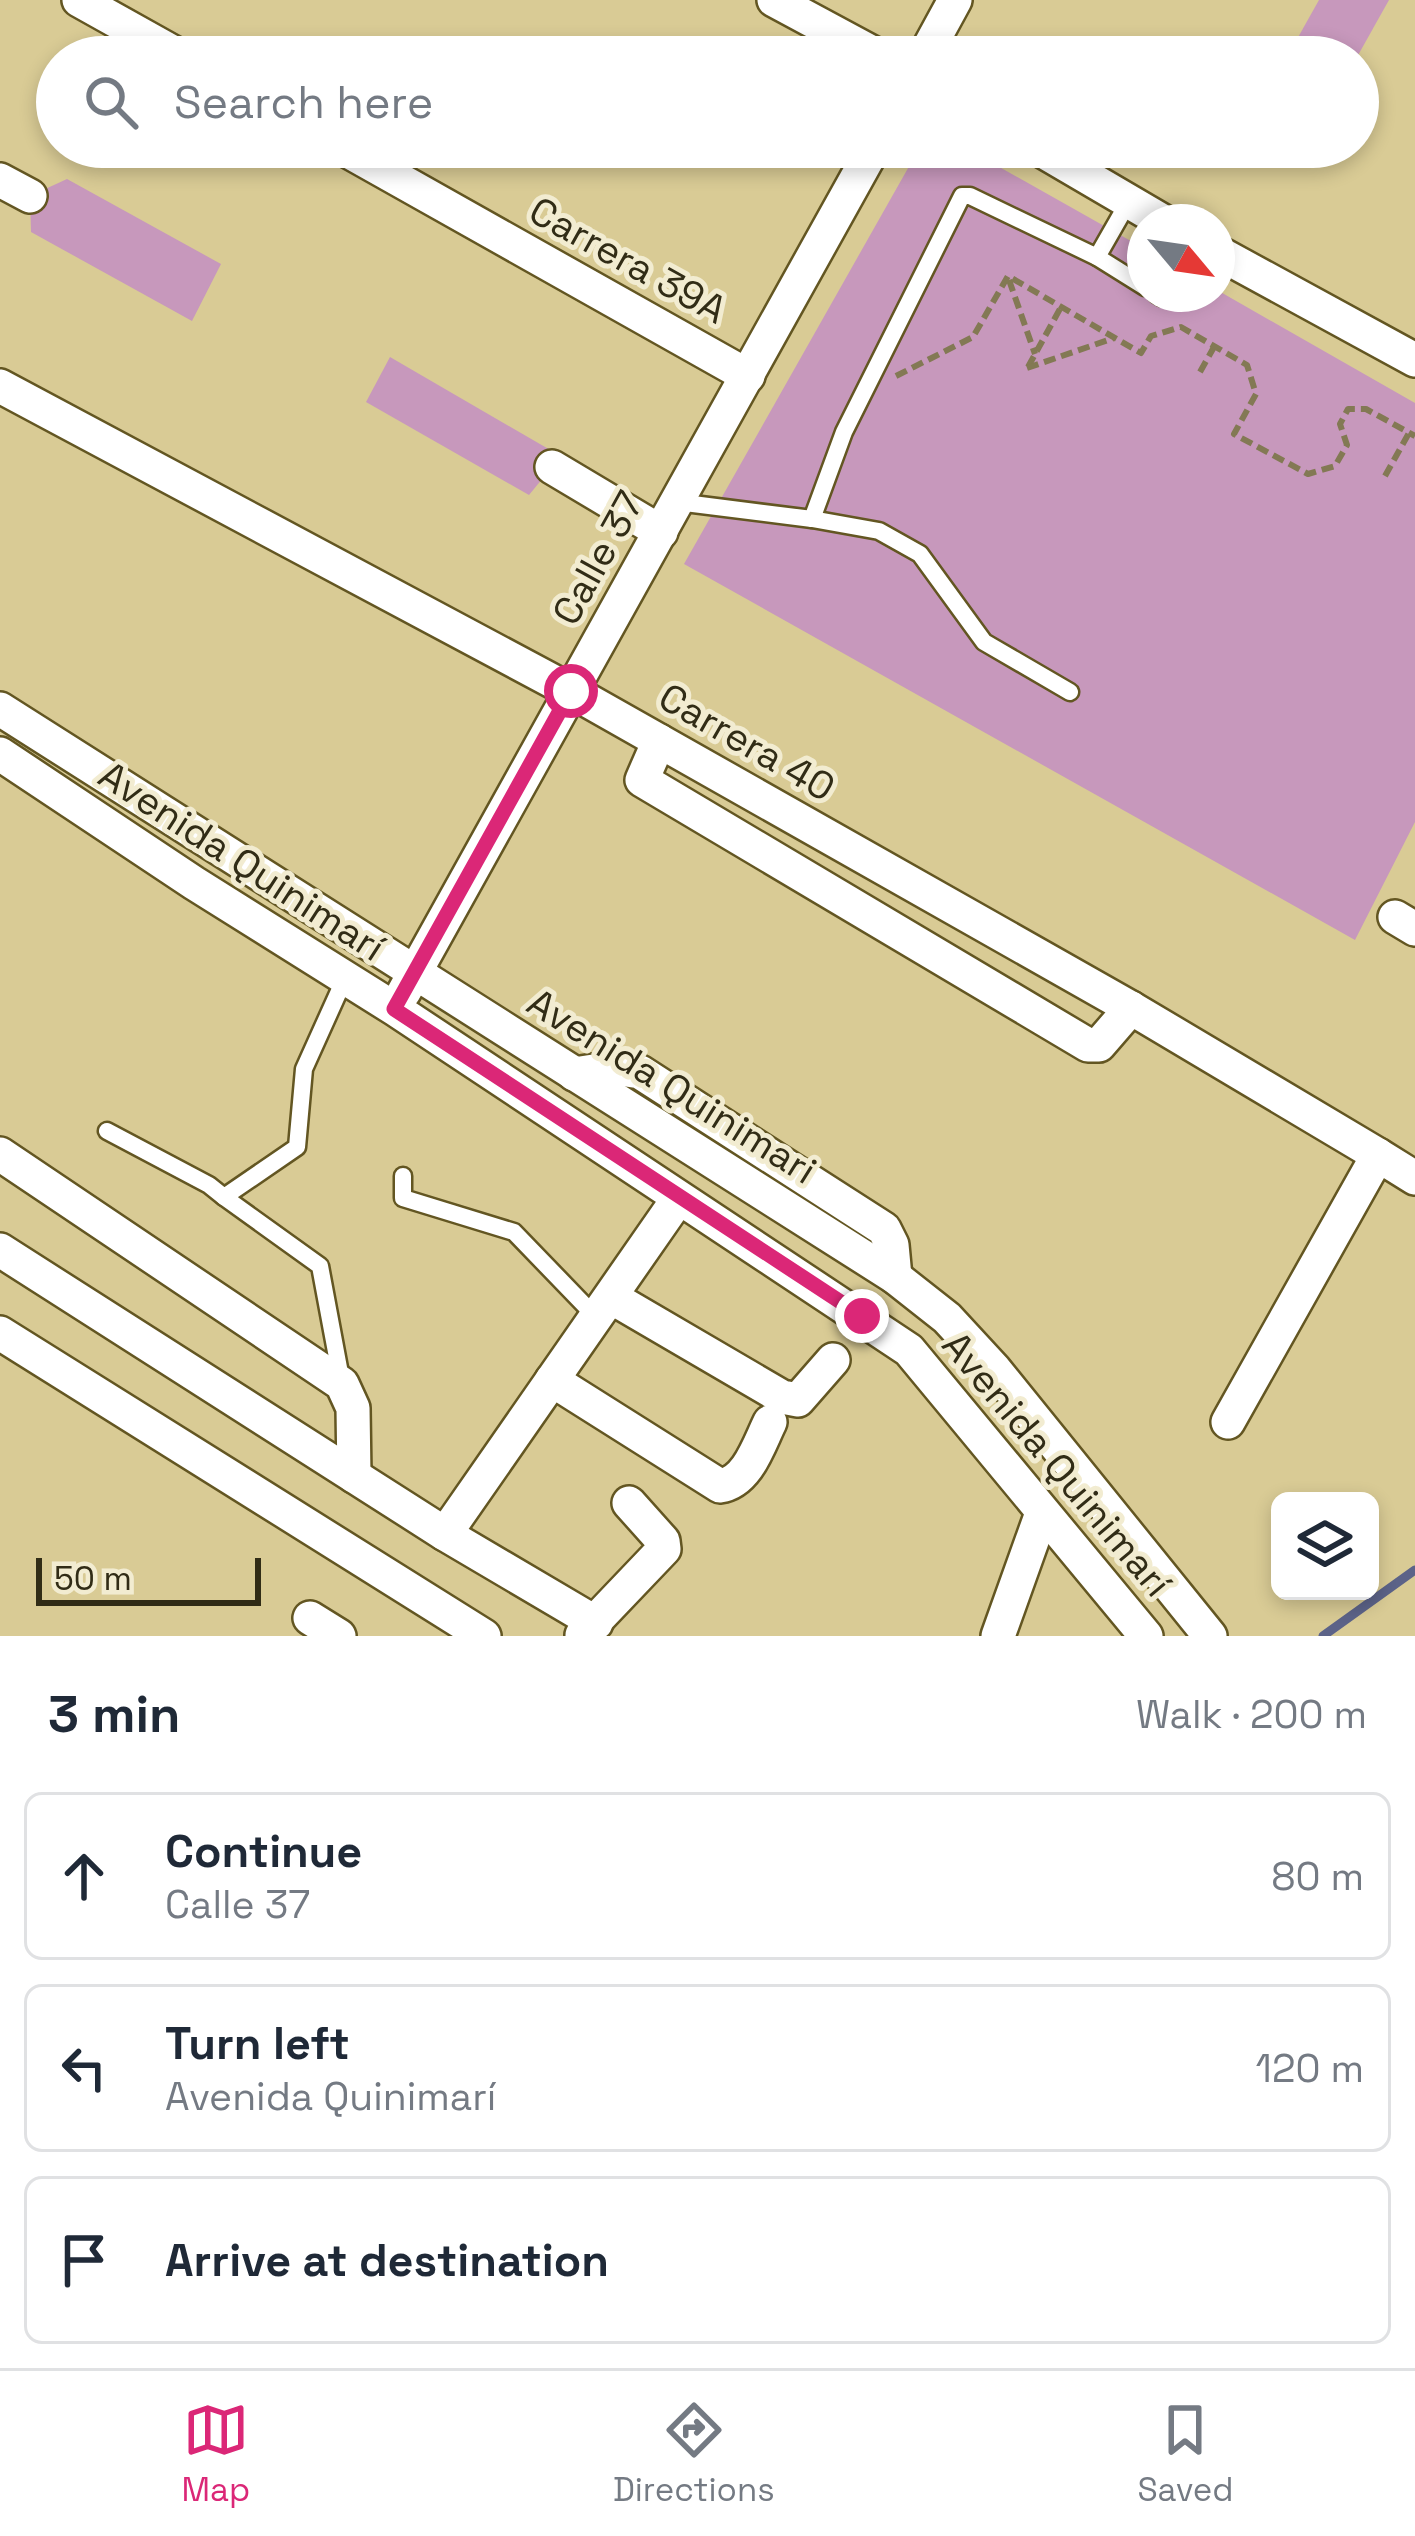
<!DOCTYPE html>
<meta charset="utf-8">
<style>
body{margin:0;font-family:"Space Grotesk",sans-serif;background:#f6f6f7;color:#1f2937}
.controls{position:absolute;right:36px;bottom:36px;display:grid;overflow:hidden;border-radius:18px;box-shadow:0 6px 18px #0003}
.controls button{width:108px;height:108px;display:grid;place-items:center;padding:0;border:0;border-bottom:3px solid #e0e1e3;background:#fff;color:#1f2937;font:60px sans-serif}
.compass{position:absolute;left:1127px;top:204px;width:108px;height:108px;border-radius:50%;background:#fff;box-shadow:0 6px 18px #0003;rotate:119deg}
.scale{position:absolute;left:36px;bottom:30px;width:225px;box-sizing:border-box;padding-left:12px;border:6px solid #312c16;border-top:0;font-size:33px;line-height:42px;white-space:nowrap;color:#312c16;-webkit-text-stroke:9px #f2ecd1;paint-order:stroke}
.stop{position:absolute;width:36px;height:36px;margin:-27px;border:9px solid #db2777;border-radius:50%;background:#fff}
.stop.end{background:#db2777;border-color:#fff;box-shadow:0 3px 12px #0008}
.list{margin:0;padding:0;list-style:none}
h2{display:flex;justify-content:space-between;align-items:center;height:156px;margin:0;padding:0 48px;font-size:51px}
h2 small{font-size:39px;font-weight:400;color:#747a83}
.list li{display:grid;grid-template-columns:78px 1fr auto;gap:36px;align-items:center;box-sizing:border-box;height:168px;margin:0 24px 24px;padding:0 24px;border:3px solid #e0e1e3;border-radius:18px}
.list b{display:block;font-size:45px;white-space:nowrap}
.list p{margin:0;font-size:39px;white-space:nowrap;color:#747a83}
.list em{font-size:39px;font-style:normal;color:#747a83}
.icon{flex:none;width:66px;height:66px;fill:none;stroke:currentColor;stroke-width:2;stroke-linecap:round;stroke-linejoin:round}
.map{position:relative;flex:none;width:1415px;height:1636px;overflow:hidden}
.search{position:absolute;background:#fff;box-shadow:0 6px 18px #0003;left:36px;right:36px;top:36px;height:132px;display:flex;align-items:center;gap:30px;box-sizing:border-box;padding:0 42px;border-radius:66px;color:#747a83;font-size:45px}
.sheet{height:732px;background:#fff}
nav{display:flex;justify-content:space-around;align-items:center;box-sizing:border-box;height:168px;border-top:3px solid #e0e1e3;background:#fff;font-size:33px;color:#747a83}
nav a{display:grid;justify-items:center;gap:6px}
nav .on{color:#db2777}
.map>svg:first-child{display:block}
.green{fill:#c798bc}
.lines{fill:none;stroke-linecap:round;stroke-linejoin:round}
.stream{stroke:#5c6388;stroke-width:9}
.lane-casing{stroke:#635622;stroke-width:21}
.street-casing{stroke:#635622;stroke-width:38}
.path{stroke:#837954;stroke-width:6;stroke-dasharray:12 6;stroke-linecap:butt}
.lane{stroke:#fff;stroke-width:16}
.street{stroke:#fff;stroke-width:33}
.route{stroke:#db2777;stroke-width:15}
.labels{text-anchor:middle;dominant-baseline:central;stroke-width:10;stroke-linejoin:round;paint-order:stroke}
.street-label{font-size:39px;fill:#312c16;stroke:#f2ecd1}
</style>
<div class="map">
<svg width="1415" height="1636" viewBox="0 0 1415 1636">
<rect width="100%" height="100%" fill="#d9cb95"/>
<g class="green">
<polygon points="1319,0 1389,0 1357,57 1287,57"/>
<polygon points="920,147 964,147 1145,249 1145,294 1217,294 1217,290 1415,403 1415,822 1355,940 684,564"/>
<polygon points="67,179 221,264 192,321 31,232 30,196"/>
<polygon points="390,357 552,451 552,467 529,495 366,402"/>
</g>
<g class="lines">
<polyline class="stream" points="1323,1636 1415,1570"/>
<g class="lane-casing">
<g id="lane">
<polyline points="1097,257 1145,287"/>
<polyline points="1156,294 1161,297"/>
<polyline points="677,502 812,519 879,531 920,554 984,642 1070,692"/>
<polyline points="812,519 844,432 962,196 970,196 1097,257 1129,201"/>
<polyline points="107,1131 209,1185 224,1197 297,1147 304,1069 345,978"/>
<polyline points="403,1176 403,1198 514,1232 596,1317"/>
<polyline points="224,1197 320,1266 342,1384"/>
</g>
</g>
<g class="street-casing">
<g id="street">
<polyline points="79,0 181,57"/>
<polyline points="774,0 880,57"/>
<polyline points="924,57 955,0"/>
<polyline points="341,147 748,376"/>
<polyline points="1036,147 1164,222"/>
<polyline points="0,180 30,196"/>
<polyline points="1217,252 1415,360"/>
<polyline points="0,386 571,691 1131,1008 1378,1155"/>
<polyline points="552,467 661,532"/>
<polyline points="0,709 895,1277 947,1318 995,1370 1210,1636"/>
<polyline points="659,741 642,780 1088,1045 1099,1045 1131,1008"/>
<polyline points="0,754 194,883 395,1009 909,1350 1146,1636"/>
<polyline points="1395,917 1415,929"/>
<polyline points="404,992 874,147"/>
<polyline points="574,1074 613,1068 640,1072 884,1229 892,1245 895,1277"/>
<polyline points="0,1154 342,1384 353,1408 354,1476"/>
<polyline points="0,1250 445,1534 596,1623"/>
<polyline points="611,1297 782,1397 798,1400 833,1360"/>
<polyline points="0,1333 484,1636"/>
<path d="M552,1380l168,106c28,-4 39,-42 50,-64"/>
<polyline points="1228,1422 1378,1155 1415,1178"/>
<polyline points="445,1534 678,1199"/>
<polyline points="310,1618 339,1636"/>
<polyline points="582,1635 664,1549 663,1541 629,1503"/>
<polyline points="998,1636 1042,1513"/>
</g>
</g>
<g class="path">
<polyline points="1009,280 1035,354"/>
<polyline points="1028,367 1061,307"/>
<polyline points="1027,368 1114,338"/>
<polyline points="1200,372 1214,347"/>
<polyline points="896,376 973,337 1008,276 1141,353 1151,336 1181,327 1247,365 1256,394 1234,434 1308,474 1335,466 1347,445 1340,424 1348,409 1366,409 1415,436"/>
<polyline points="1385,476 1409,433"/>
</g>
<use href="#lane" class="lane"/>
<use href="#street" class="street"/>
</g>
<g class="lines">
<polyline class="route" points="571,691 394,1009 862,1316"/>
</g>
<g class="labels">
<g class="street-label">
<text transform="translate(628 260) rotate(29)">Carrera 39A</text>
<text transform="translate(598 558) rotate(-61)">Calle 37</text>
<text transform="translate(747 742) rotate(30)">Carrera 40</text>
<text transform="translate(242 861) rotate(33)">Avenida Quinimarí</text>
<text transform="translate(672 1086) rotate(32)">Avenida Quinimari</text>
<text transform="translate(1057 1464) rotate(50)">Avenida Quinimarí</text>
</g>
</g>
</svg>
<div class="controls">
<button><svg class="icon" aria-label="layers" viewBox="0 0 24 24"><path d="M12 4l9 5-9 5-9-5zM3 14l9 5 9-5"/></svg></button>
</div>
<svg class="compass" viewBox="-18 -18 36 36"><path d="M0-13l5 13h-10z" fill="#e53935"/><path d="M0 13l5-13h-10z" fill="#747a83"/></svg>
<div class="scale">50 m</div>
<div class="stop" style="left:571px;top:691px"></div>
<div class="stop end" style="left:862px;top:1316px"></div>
<div class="search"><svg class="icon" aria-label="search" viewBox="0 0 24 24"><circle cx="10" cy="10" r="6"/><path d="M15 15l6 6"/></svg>Search here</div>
</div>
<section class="sheet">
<h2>3 min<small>Walk · 200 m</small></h2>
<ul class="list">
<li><svg class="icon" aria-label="ahead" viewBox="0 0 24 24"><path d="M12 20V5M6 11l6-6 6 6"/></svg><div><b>Continue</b><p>Calle 37</p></div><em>80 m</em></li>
<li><svg class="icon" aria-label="left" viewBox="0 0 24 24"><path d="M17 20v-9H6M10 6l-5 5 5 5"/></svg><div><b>Turn left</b><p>Avenida Quinimarí</p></div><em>120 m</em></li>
<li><svg class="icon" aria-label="arrive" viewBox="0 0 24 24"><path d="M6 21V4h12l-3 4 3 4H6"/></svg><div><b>Arrive at destination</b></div></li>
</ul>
</section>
<nav>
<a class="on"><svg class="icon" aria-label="map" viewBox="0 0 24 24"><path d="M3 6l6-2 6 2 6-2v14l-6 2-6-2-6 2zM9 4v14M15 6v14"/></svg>Map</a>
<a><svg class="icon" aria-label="directions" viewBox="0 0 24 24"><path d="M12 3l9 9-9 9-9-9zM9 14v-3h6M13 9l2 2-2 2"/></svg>Directions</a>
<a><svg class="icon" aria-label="saved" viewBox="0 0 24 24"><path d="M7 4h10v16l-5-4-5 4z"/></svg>Saved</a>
</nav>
